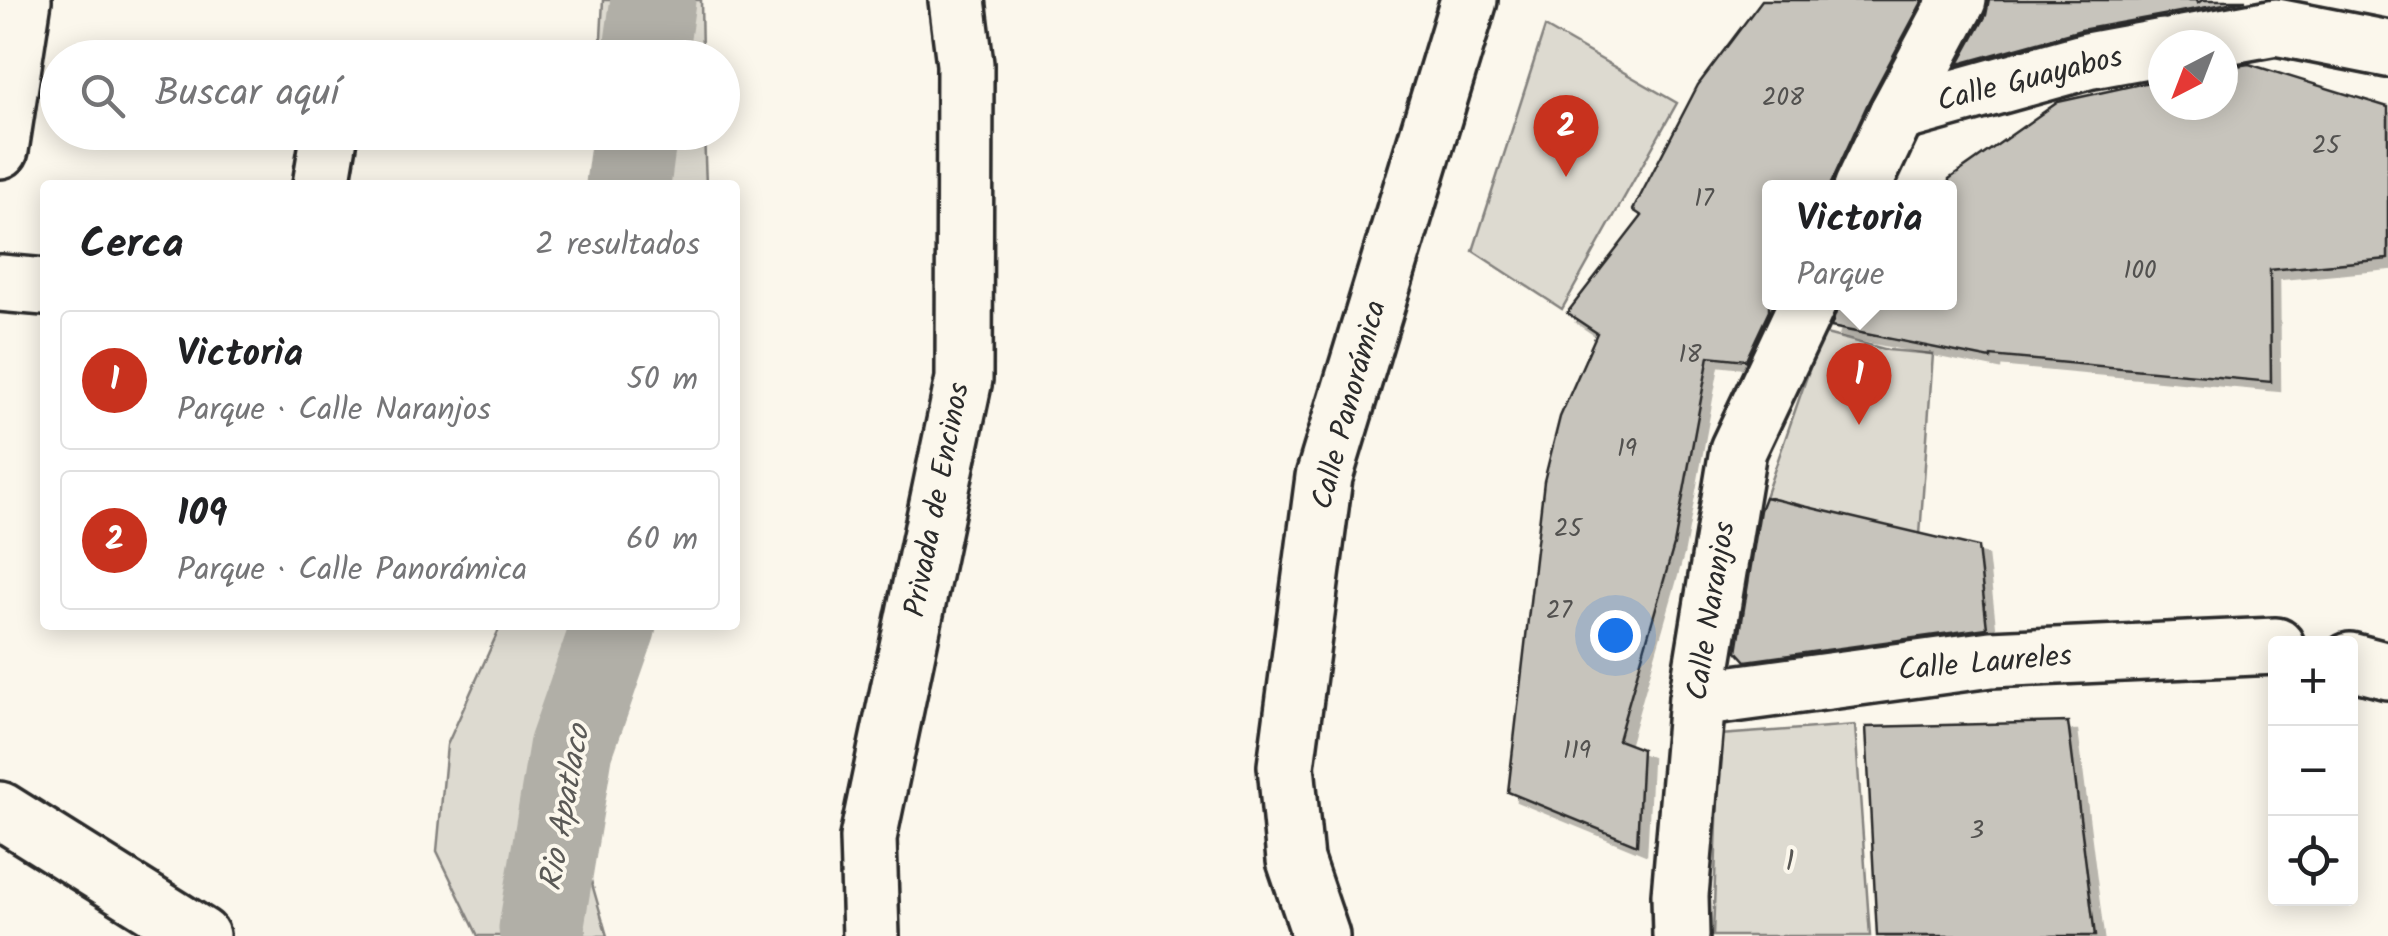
<!DOCTYPE html>
<html lang="es">
<meta charset="utf-8">
<style>
body{margin:0;font-family:Kalam,sans-serif;background:#f2f2f2;color:#202124}
.controls{position:absolute;right:30px;bottom:30px;display:grid;overflow:hidden;border-radius:10px;box-shadow:0 5px 25px #0003}
.controls button{width:90px;height:90px;display:grid;place-items:center;padding:0;border:0;border-bottom:2px solid #e0e0e0;background:#fff;color:#202124;font:50px sans-serif}
.compass{position:absolute;left:2148px;top:30px;width:90px;height:90px;border-radius:50%;background:#fff;box-shadow:0 5px 25px #0003;rotate:222deg}
.you{position:absolute;left:1615px;top:635px;width:35px;height:35px;margin:-25px;border:8px solid #fff;border-radius:50%;background:#1a73e8;box-shadow:0 0 0 15px #1a73e833}
.badge{display:grid;place-items:center;width:65px;height:65px;border-radius:50%;background:#c8321e;color:#fff;font-size:32px;font-weight:700}
.pin{position:absolute;translate:-50% -82px;filter:drop-shadow(0 2px 5px #0008)}
.pin::after{content:'';position:absolute;top:52px;width:35px;height:30px;background:inherit;clip-path:polygon(0 0,100% 0,50% 100%)}
.popup{position:absolute;left:1762px;top:180px;width:195px;height:130px;box-sizing:border-box;display:grid;place-content:center;border-radius:10px;background:#fff;filter:drop-shadow(0 2px 8px #0005);font-size:32px;white-space:nowrap;color:#757577}
.popup b{font-size:38px;color:#202124}
.popup::after{content:'';position:absolute;left:50%;top:100%;margin-left:-20px;border:20px solid transparent;border-top-color:#fff}
.list{margin:0;padding:0;list-style:none}
h2{display:flex;justify-content:space-between;align-items:center;height:130px;margin:0;padding:0 40px;font-size:42px}
h2 small{font-size:32px;font-weight:400;color:#757577}
.list li{display:grid;grid-template-columns:65px 1fr auto;gap:30px;align-items:center;box-sizing:border-box;height:140px;margin:0 20px 20px;padding:0 20px;border:2px solid #e0e0e0;border-radius:10px}
.list b{display:block;font-size:38px;white-space:nowrap}
.list p{margin:0;font-size:32px;white-space:nowrap;color:#757577}
.list em{font-size:32px;font-style:normal;color:#757577}
.icon{flex:none;width:55px;height:55px;fill:none;stroke:currentColor;stroke-width:2;stroke-linecap:round;stroke-linejoin:round}
.map{position:relative;flex:none;width:2388px;height:936px;overflow:hidden}
.search{position:absolute;background:#fff;box-shadow:0 5px 25px #0003;left:40px;top:40px;width:700px;height:110px;display:flex;align-items:center;gap:25px;box-sizing:border-box;padding:0 35px;border-radius:55px;color:#757577;font-size:38px}
.panel{position:absolute;background:#fff;box-shadow:0 5px 25px #0003;left:40px;top:180px;width:700px;height:450px;border-radius:10px}
.map>svg:first-child{display:block}
.green{fill:#dddad0;stroke:#84827e;stroke-width:2.5}
.lines{fill:none;stroke-linecap:round;stroke-linejoin:round}
.river{stroke:#b1afa7;stroke-width:85}
.building{fill:#c7c4bc;stroke:#2b2b2b;stroke-width:2.5;filter:url(#shadow)}
.minor-casing{stroke:#2b2b2b;stroke-width:62}
.minor{stroke:#fbf7ec;stroke-width:55}
.labels{text-anchor:middle;dominant-baseline:central;stroke-width:8;stroke-linejoin:round;paint-order:stroke}
.number-label{font-size:25px;fill:#52514f}
.street-label{font-size:30px;fill:#2b2b2b;stroke:#fbf7ec}
.park-label{font-size:30px;fill:#585754;stroke:#fbf7ec}
.water-label{font-size:32px;font-style:italic;fill:#5a5956;stroke:#fbf7ec}
</style>
<div class="map">
<svg width="2388" height="936" viewBox="0 0 2388 936">
<defs>
<filter id="shadow"><feDropShadow dx="9" dy="9" stdDeviation="0" flood-color="#0004"/></filter>
</defs>
<rect width="100%" height="100%" fill="#fbf7ec"/>
<filter id="ink" filterUnits="userSpaceOnUse"><feTurbulence type="fractalNoise" baseFrequency=".01" numOctaves="2"/><feDisplacementMap in="SourceGraphic" scale="20" xChannelSelector="R" yChannelSelector="G"/><feConvolveMatrix kernelMatrix="1 2 1 2 8 2 1 2 1" color-interpolation-filters="sRGB"/></filter>
<g filter="url(#ink)">
<g class="green">
<polygon points="603,0 701,0 702,57 600,57"/>
<polygon points="1545,27 1677,103 1562,309 1473,251"/>
<polygon points="597,133 704,133 706,185 588,185 596,166"/>
<polygon points="1822,333 1888,350 1933,354 1920,535 1765,497"/>
<polygon points="501,625 626,625 620,682 586,863 607,936 478,936 437,851 447,745"/>
<polygon points="1855,725 1870,936 1713,936 1720,735"/>
</g>
<g class="lines">
<g class="river">
<polyline points="645,58 653,0"/>
<polyline points="628,185 635,132"/>
<polyline points="544,936 541,929 571,748 614,625"/>
</g>
</g>
<g class="building">
<polygon points="1762,0 1923,0 1869,101 1829,188 1769,188 1769,311 1746,360 1709,356 1674,545 1618,740 1642,749 1637,845 1508,792 1544,481 1560,417 1597,333 1567,313 1642,216 1633,210 1698,85"/>
<polygon points="1989,0 2197,0 2198,3 2202,0 2246,0 2081,30 1959,64 1986,15"/>
<polygon points="2249,64 2388,107 2388,259 2270,270 2271,382 1991,356 1991,359 1831,327 1839,302 1949,302 1949,179 2058,102 2163,79 2163,105 2223,105 2223,68"/>
<polygon points="1765,497 1978,547 1987,628 1746,661 1737,651 1760,510"/>
<polygon points="2068,722 2095,936 1877,936 1866,727"/>
</g>
<g class="lines">
<g class="minor-casing">
<g id="minor">
<polyline points="2177,45 2276,27 2388,49"/>
<polyline points="1897,114 2087,61 2163,47"/>
<polyline points="0,150 23,0"/>
<polyline points="321,185 330,132"/>
<polyline points="1862,188 1897,114 1958,0"/>
<polyline points="0,283 45,287"/>
<polyline points="2350,661 2388,671"/>
<polyline points="1697,699 1991,659 2276,646"/>
<polyline points="0,810 201,936"/>
<polyline points="871,936 868,838 964,379 965,64 957,0"/>
<polyline points="1321,936 1295,860 1286,766 1324,477 1469,0"/>
<polyline points="1681,936 1680,895 1697,699 1738,450 1808,302"/>
</g>
</g>
<use href="#minor" class="minor"/>
</g>
</g>
<g class="labels">
<g class="number-label">
<text x="1783" y="98">208</text>
<text x="2326" y="146">25</text>
<text x="1704" y="199">17</text>
<text x="2140" y="271">100</text>
<text x="1690" y="355">18</text>
<text x="1627" y="449">19</text>
<text x="1568" y="529">25</text>
<text x="1559" y="611">27</text>
<text x="1577" y="751">119</text>
<text x="1977" y="831">3</text>
</g>
<g class="street-label">
<text transform="translate(2030 80) rotate(-14)">Calle Guayabos</text>
<text transform="translate(1350 405) rotate(-75)">Calle Panorámica</text>
<text transform="translate(938 500) rotate(-79)">Privada de Encinos</text>
<text transform="translate(1712 611) rotate(-81)">Calle Naranjos</text>
<text transform="translate(1985 664) rotate(-5)">Calle Laureles</text>
</g>
<g class="park-label">
<text x="1790" y="862">1</text>
</g>
<g class="water-label">
<text transform="translate(566 808) rotate(-80)">Rio Apatlaco</text>
</g>
</g>
</svg>
<div class="controls">
<button>+</button>
<button>−</button>
<button><svg class="icon" aria-label="locate" viewBox="0 0 24 24"><circle cx="12" cy="12" r="6"/><path d="M12 2v4M12 18v4M2 12h4M18 12h4"/></svg></button>
</div>
<svg class="compass" viewBox="-18 -18 36 36"><path d="M0-13l5 13h-10z" fill="#e53935"/><path d="M0 13l5-13h-10z" fill="#757577"/></svg>
<div class="you"></div>
<div class="pin badge" style="left:1859px;top:425px">1</div>
<div class="popup"><b>Victoria</b>Parque</div>
<div class="pin badge" style="left:1566px;top:177px">2</div>
<div class="search"><svg class="icon" aria-label="search" viewBox="0 0 24 24"><circle cx="10" cy="10" r="6"/><path d="M15 15l6 6"/></svg>Buscar aquí</div>
<section class="panel">
<h2>Cerca<small>2 resultados</small></h2>
<ul class="list">
<li><span class="badge">1</span><div><b>Victoria</b><p>Parque · Calle Naranjos</p></div><em>50 m</em></li>
<li><span class="badge">2</span><div><b>109</b><p>Parque · Calle Panorámica</p></div><em>60 m</em></li>
</ul>
</section>
</div>
